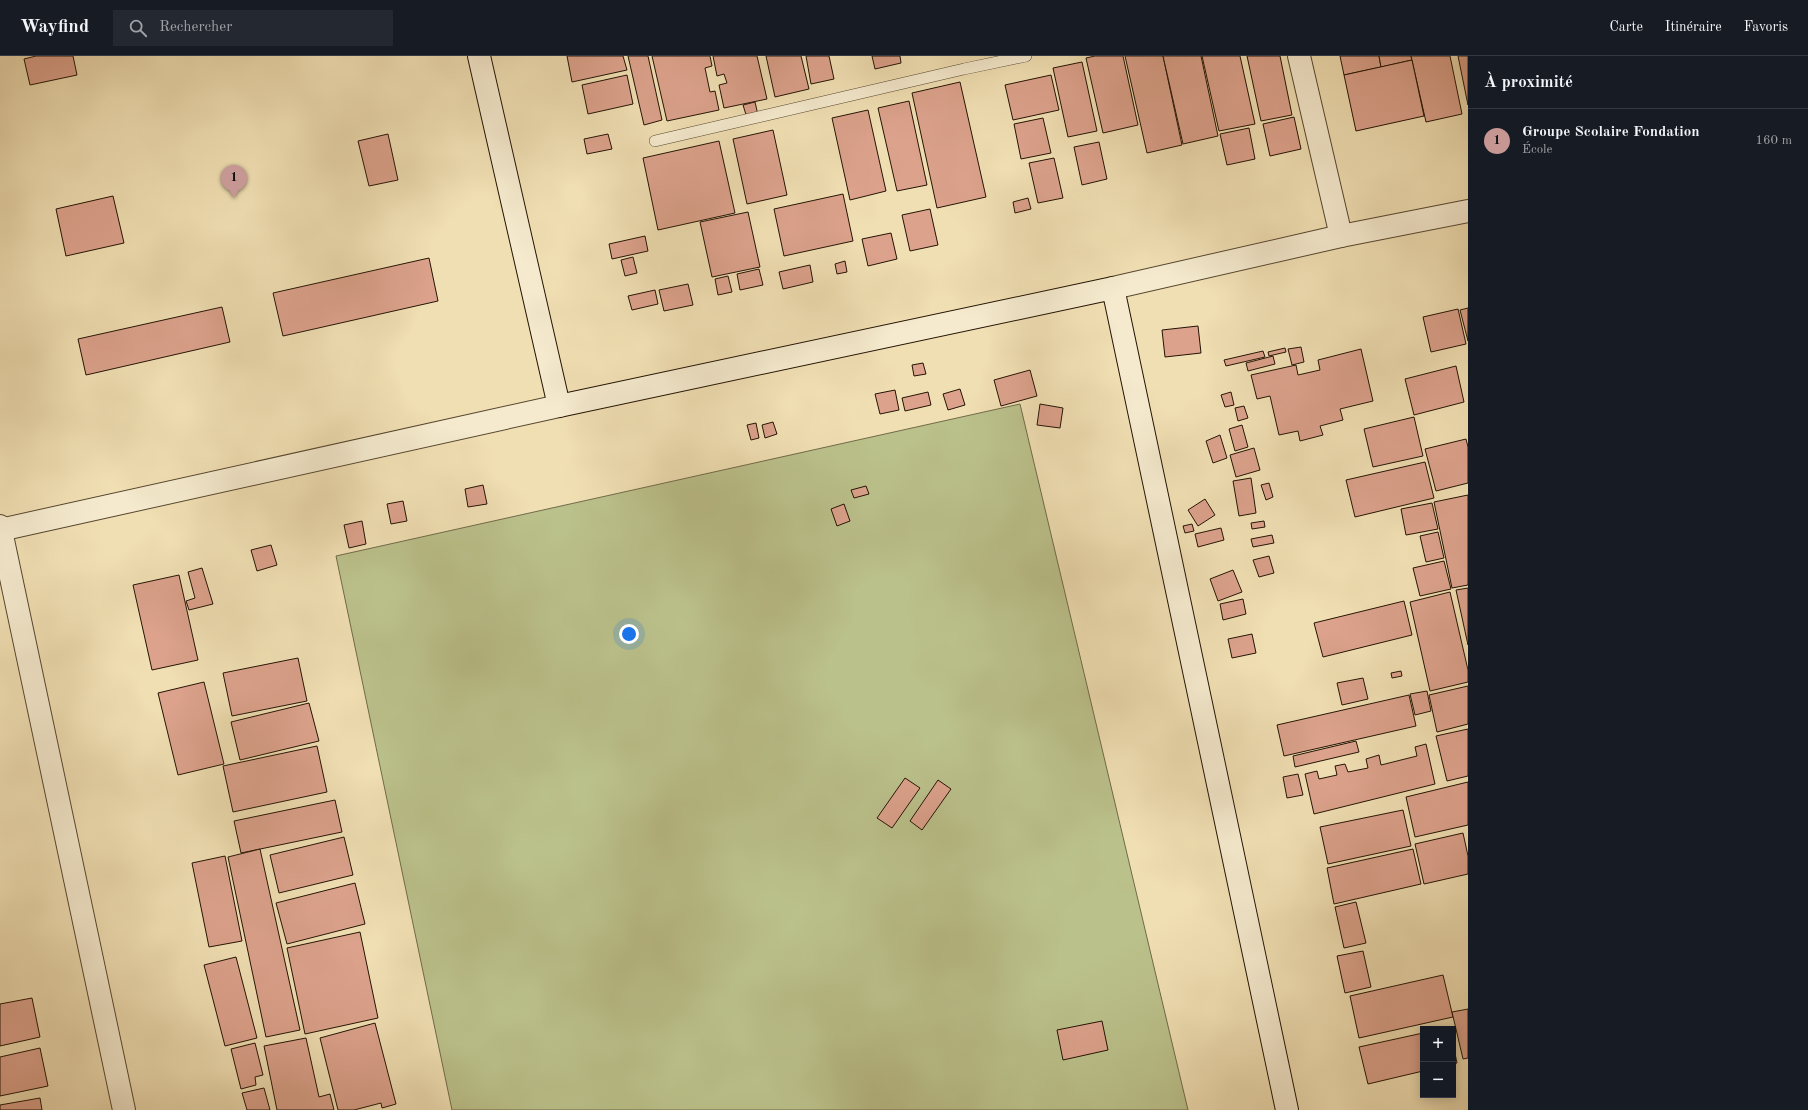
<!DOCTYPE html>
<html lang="fr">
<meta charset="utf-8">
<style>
body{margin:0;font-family:"Old Standard TT",serif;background:#242831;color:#f1f3f6}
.controls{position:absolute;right:12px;bottom:12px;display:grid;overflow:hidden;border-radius:0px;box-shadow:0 2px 10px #0003}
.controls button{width:36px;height:36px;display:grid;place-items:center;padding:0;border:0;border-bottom:1px solid #363941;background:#171b24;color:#f1f3f6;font:20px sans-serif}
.you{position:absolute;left:629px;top:578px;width:14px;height:14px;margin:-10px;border:3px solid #fff;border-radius:50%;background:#1a73e8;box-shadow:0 0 0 6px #1a73e833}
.badge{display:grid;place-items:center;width:26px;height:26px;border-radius:50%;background:#c59692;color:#111;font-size:13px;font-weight:700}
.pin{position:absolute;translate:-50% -33px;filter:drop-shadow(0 1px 2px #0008)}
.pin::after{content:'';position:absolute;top:21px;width:14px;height:12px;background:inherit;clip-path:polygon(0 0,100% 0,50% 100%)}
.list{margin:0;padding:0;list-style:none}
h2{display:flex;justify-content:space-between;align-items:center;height:52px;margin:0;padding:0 16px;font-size:17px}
h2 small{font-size:13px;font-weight:400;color:#9ea1a6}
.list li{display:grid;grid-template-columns:26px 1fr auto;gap:12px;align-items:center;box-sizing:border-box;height:64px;padding:0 16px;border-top:1px solid #363941}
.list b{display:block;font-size:15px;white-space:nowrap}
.list p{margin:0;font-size:13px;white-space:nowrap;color:#9ea1a6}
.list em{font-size:13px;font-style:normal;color:#9ea1a6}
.icon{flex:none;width:22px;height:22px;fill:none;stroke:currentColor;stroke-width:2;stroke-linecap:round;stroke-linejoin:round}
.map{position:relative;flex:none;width:1468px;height:1054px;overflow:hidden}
header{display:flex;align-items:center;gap:24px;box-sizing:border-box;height:56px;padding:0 20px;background:#171b24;border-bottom:1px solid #363941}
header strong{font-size:19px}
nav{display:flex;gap:22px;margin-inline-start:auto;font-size:14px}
.search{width:280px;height:36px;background:#242831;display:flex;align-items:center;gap:10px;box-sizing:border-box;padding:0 14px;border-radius:0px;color:#9ea1a6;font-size:15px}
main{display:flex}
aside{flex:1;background:#171b24}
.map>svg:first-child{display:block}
.green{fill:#bbc18b;stroke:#706a48}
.building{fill:#dca28c;stroke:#241404}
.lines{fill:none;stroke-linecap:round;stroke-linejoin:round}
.lane-casing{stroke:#574730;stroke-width:12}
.street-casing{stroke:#574730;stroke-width:24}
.secondary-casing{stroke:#241404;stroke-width:24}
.lane{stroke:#f5eace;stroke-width:11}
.street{stroke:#f5eace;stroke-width:22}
.secondary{stroke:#f5eace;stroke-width:22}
</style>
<header>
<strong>Wayfind</strong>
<div class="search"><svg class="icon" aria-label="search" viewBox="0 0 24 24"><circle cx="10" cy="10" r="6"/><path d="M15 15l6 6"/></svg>Rechercher</div>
<nav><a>Carte</a><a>Itinéraire</a><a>Favoris</a></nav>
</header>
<main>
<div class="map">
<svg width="1468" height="1054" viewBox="0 0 1468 1054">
<rect width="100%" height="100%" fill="#f0dfb3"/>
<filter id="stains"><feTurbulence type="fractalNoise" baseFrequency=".005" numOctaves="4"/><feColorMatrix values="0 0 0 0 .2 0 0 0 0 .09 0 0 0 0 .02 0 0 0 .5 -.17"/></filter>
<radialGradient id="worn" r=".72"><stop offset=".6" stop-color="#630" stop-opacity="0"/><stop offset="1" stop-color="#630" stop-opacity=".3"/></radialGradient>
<polygon class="green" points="1020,348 1188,1054 452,1054 336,500"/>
<g class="building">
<polygon points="36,0 73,0 77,19 30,29 24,3"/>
<polygon points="567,0 623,0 627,14 572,26"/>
<polygon points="628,0 648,0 662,64 644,69"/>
<polygon points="652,0 710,0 712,10 705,12 710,36 715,35 719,54 667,65"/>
<polygon points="713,0 757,0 767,43 724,52 719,29 727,27 724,18 717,20"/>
<polygon points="766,0 801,0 809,33 775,41"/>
<polygon points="806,0 829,0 834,23 811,28"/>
<polygon points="872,0 900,0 901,7 875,13"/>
<polygon points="1095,0 1123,0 1138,69 1103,77 1086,2"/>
<polygon points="1125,0 1163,0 1182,89 1147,97"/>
<polygon points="1163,0 1201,0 1218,80 1183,88"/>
<polygon points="1202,0 1240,0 1255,68 1219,75"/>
<polygon points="1247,0 1280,0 1292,59 1261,65"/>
<polygon points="1340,0 1379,0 1381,11 1344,19"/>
<polygon points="1379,0 1411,0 1412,4 1381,11"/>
<polygon points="1411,0 1450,0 1462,58 1426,66"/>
<polygon points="1458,0 1468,0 1468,49"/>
<polygon points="1412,4 1424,60 1356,75 1344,19"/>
<polygon points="1082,6 1097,75 1068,81 1053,12"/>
<polygon points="627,19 633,48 588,58 582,29"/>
<polygon points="1051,19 1059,54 1013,64 1005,29"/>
<polygon points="960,26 986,141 937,152 912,37"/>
<polygon points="909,45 927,129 897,135 878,52"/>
<polygon points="755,46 758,59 747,62 743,49"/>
<polygon points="868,54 886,135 850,144 832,62"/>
<polygon points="1294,61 1301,93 1270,100 1263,68"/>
<polygon points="1043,62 1051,97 1021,103 1014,68"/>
<polygon points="1249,72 1255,103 1227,109 1220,78"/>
<polygon points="773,74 787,139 747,148 733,83"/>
<polygon points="388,78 398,124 369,130 358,85"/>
<polygon points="608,78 612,93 587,98 584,83"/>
<polygon points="719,85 735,157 658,174 643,102"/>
<polygon points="1099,86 1107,123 1082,129 1074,91"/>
<polygon points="1054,102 1063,142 1038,147 1029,107"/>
<polygon points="843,138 853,185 784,200 774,153"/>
<polygon points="113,140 124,187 66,200 56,153"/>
<polygon points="1028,142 1031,153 1015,157 1013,146"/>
<polygon points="930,153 938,189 910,195 902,159"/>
<polygon points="748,156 760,211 712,221 700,166"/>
<polygon points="891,177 897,203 868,210 862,183"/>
<polygon points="645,180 648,195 612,203 609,188"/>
<polygon points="633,201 637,217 625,220 621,204"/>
<polygon points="429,202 438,245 283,280 273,237"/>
<polygon points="845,205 847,216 837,218 835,208"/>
<polygon points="810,209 813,226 783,233 779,216"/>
<polygon points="759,213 763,229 740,234 737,218"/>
<polygon points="728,220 732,236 718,239 715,223"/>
<polygon points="688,228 693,249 664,255 659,234"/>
<polygon points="655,234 658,248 632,254 628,240"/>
<polygon points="222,251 230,286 86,319 78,283"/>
<polygon points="1468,252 1468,285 1460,254"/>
<polygon points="1458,253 1466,288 1431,296 1423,261"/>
<polygon points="1198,270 1201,297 1165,301 1162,274"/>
<polygon points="1301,291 1304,306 1292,309 1288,293"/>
<polygon points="1285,292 1286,296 1269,300 1268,296"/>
<polygon points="1361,293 1373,345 1340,353 1343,364 1320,370 1323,379 1300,385 1298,375 1279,379 1270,340 1257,343 1251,319 1296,309 1298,319 1320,314 1318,304"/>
<polygon points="1263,295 1265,301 1226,310 1224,304"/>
<polygon points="1273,300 1275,308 1248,315 1246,307"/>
<polygon points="923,307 926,318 914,320 912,309"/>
<polygon points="1456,310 1464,346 1414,359 1405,323"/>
<polygon points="1030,314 1037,340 1001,350 994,324"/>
<polygon points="960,333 965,349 948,354 943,338"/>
<polygon points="895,334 899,354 880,358 875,338"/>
<polygon points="928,336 931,349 905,355 902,342"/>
<polygon points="1231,336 1234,349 1225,351 1221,339"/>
<polygon points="1040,348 1063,352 1060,372 1037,369"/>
<polygon points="1244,350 1248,362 1238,365 1235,352"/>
<polygon points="1414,361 1423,400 1373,411 1364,373"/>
<polygon points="773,366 777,378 765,382 762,369"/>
<polygon points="756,367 759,382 751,384 747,369"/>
<polygon points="1242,369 1248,391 1235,395 1229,373"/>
<polygon points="1220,379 1227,402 1213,407 1206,385"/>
<polygon points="1466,383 1468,391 1468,427 1436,435 1425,393"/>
<polygon points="1254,392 1260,414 1236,421 1230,399"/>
<polygon points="1425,406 1434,442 1355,461 1346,424"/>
<polygon points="1251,422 1256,457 1239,460 1233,425"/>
<polygon points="1269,427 1273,441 1266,444 1261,429"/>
<polygon points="483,429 487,448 468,451 465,433"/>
<polygon points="866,430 869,438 854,442 851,434"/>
<polygon points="1468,439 1468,529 1452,532 1434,446"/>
<polygon points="1205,443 1215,459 1198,470 1188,454"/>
<polygon points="403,445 407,465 391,468 387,448"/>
<polygon points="1432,447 1438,473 1406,479 1401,453"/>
<polygon points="844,448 850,465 837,470 831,453"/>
<polygon points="362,465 366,488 349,492 344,469"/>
<polygon points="1264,465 1265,471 1252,473 1251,467"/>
<polygon points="1192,468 1194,475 1185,477 1183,470"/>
<polygon points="1221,472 1224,484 1198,491 1195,478"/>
<polygon points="1438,476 1444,502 1426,506 1420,480"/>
<polygon points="1272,479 1274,487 1253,491 1251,483"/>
<polygon points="271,489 277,509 257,515 251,494"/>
<polygon points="1269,500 1274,517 1259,521 1253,504"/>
<polygon points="1444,505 1451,533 1420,540 1413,512"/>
<polygon points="202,512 213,548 189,554 186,545 195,542 188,516"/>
<polygon points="1233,514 1242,536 1218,545 1210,523"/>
<polygon points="179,519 198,604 152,614 133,529"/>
<polygon points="1468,532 1468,589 1456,534"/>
<polygon points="1450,536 1468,614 1468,626 1430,635 1410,546"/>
<polygon points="1243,543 1246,558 1223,564 1220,548"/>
<polygon points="1404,545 1412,579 1323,601 1314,567"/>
<polygon points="1252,578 1256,597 1232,602 1228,583"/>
<polygon points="298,602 307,645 232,660 223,617"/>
<polygon points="1401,615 1402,620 1392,622 1391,617"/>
<polygon points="1363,622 1368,643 1342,649 1337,627"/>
<polygon points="204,626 224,708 178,719 158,637"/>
<polygon points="1468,630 1468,668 1437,676 1429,639"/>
<polygon points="1427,635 1431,655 1415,659 1410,638"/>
<polygon points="1409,639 1416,670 1284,700 1277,669"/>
<polygon points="309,647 319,685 240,704 231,666"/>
<polygon points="1468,673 1468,720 1447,725 1436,680"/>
<polygon points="1356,685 1359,696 1295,711 1293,700"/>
<polygon points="1426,688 1435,728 1314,758 1305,718 1317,715 1319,723 1337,719 1335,710 1345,708 1348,716 1368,712 1366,703 1379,699 1381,709 1417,700 1415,691"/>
<polygon points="317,690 327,736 233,756 223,710"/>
<polygon points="1298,718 1303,739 1287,742 1283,721"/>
<polygon points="905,722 920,732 892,772 877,762"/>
<polygon points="938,724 951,733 922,774 910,765"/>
<polygon points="1468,726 1468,769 1415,781 1406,741"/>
<polygon points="335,744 342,776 241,797 234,765"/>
<polygon points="1403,754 1411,790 1328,808 1320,771"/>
<polygon points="1463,777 1468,800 1468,818 1424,828 1415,788"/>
<polygon points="344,781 353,819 279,837 270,799"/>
<polygon points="260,793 300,974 266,981 228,801"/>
<polygon points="1413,793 1421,828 1334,848 1327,812"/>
<polygon points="225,800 242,885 209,891 192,807"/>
<polygon points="355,827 365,868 287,888 276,847"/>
<polygon points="1356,846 1366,887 1344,892 1335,851"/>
<polygon points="360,876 378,962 305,978 287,892"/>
<polygon points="1363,895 1371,931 1345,937 1337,900"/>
<polygon points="236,901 257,982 225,990 204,909"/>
<polygon points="1443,919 1453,961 1359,982 1350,940"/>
<polygon points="32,942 40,981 0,990 0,948"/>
<polygon points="1468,953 1468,1002 1463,1003 1452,956"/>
<polygon points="1102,965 1108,994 1063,1004 1057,974"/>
<polygon points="375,967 396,1048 382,1052 381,1047 354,1054 338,1054 320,982"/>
<polygon points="1423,977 1423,1015 1368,1028 1359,991"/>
<polygon points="306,982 319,1041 330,1038 334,1054 277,1054 264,990"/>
<polygon points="255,987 263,1019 255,1021 256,1029 241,1033 231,993"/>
<polygon points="1453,988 1457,1007 1453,1008"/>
<polygon points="40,992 48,1030 0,1040 0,1001"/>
<polygon points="264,1032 270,1054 247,1054 242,1037"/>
<polygon points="40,1042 42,1054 0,1054 0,1049"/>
</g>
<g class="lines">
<g class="lane-casing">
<polyline id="lane" points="655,85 964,13 1026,0"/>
</g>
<g class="street-casing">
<g id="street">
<polyline points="1299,0 1341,180"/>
<polyline points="1113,232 1341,180 1468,155"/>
<polyline points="0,470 124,1054"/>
<polyline points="0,474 559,350"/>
</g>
</g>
<g class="secondary-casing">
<polyline id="secondary" points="479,0 559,350 1113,232 1287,1054"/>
</g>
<use href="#lane" class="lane"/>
<use href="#street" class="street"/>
<use href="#secondary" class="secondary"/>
</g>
<rect width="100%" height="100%" filter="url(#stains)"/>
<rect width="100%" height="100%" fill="url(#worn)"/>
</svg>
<div class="controls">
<button>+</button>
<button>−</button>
</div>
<div class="you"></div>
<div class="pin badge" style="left:234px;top:142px">1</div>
</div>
<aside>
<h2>À proximité<small></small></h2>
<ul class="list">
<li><span class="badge">1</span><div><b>Groupe Scolaire Fondation</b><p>École</p></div><em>160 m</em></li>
</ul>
</aside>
</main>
